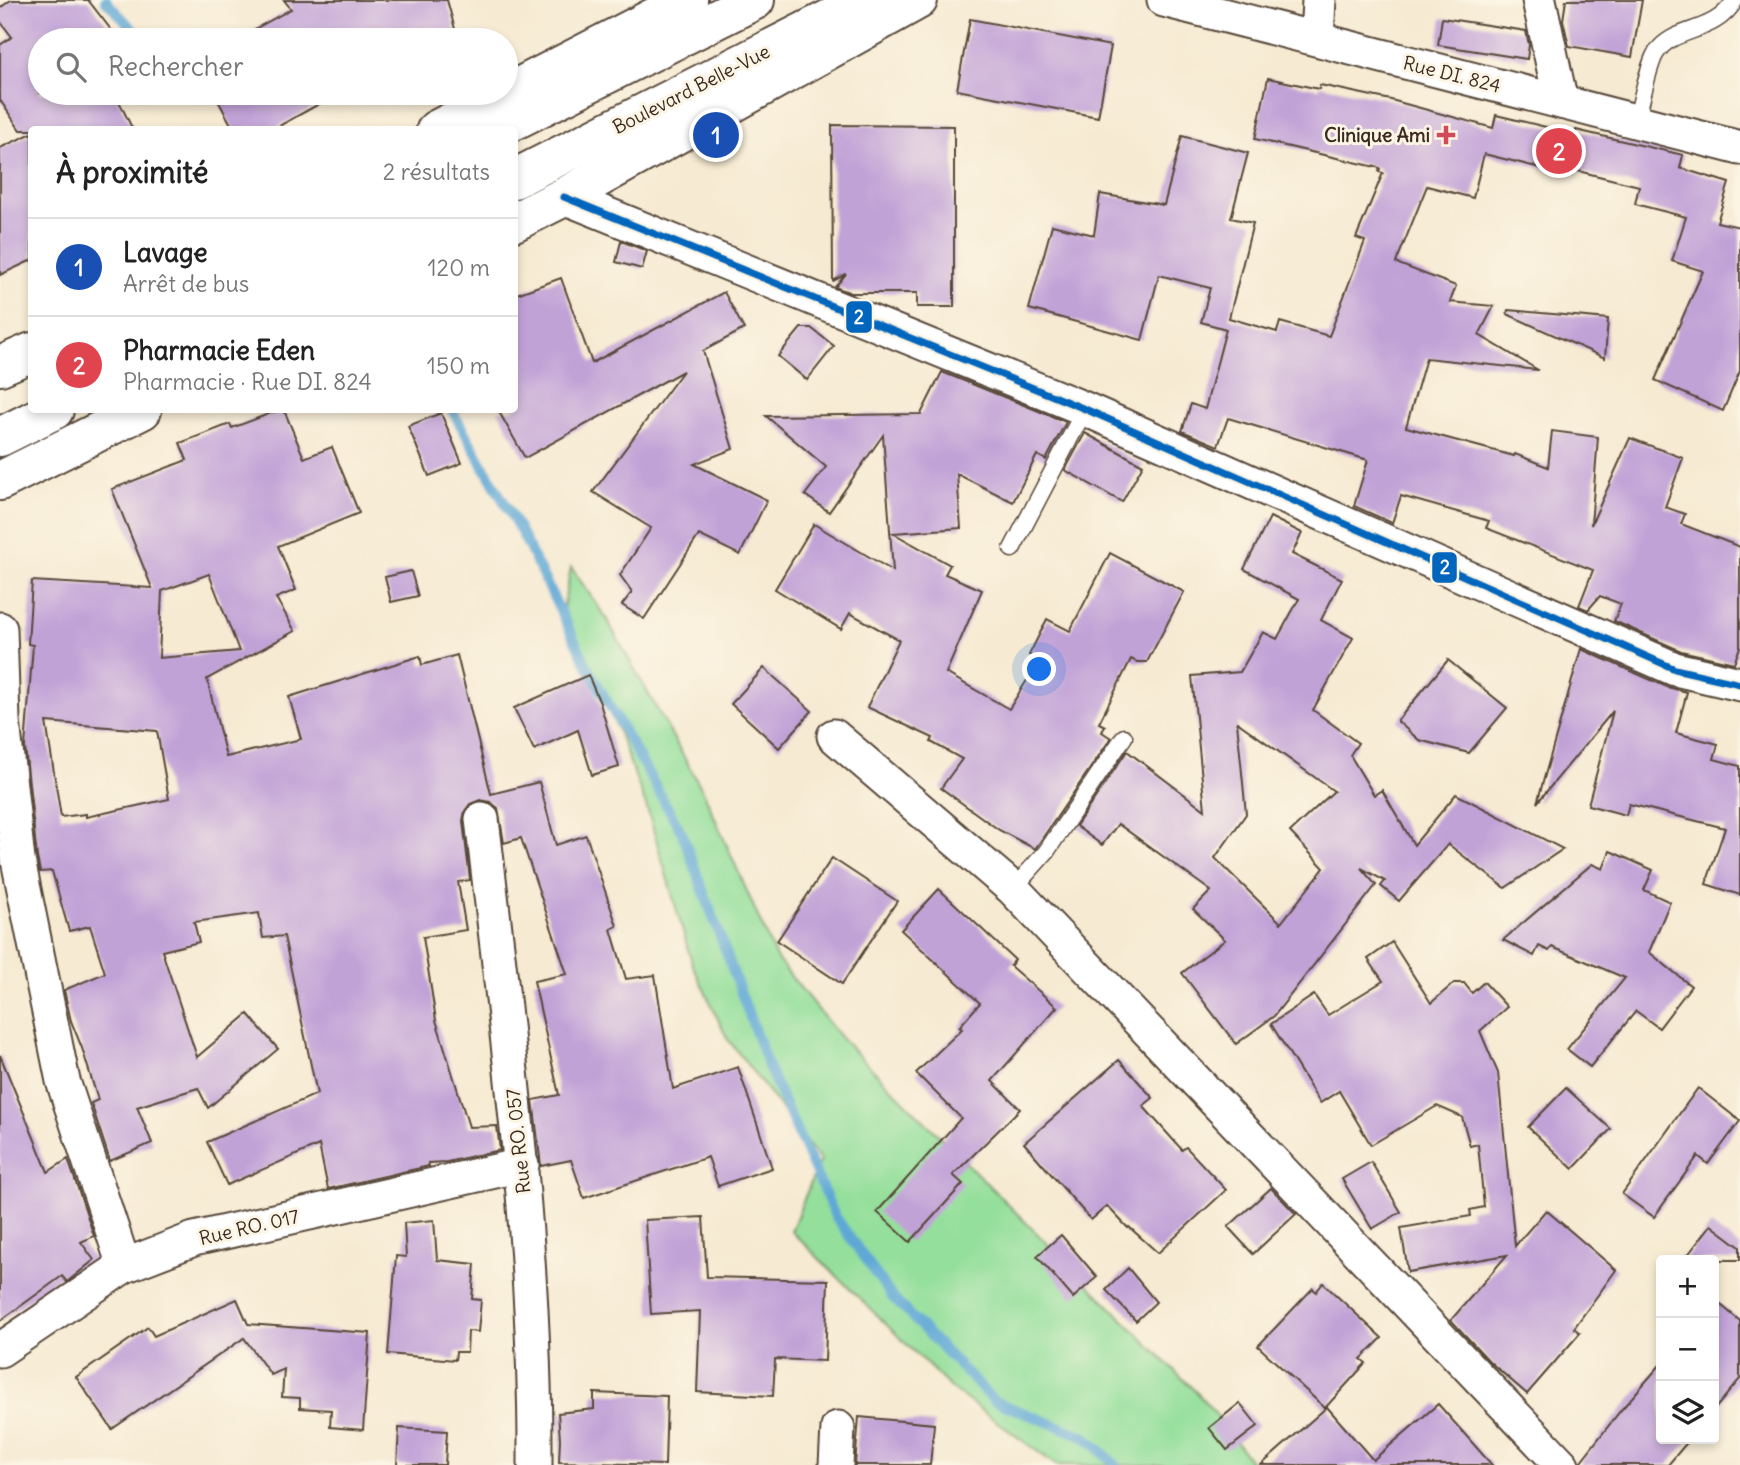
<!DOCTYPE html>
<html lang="fr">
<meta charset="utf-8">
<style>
body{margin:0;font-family:Delius,sans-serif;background:#f6f6f6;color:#222}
.controls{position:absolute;right:21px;bottom:21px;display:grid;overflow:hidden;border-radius:7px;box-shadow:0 4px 10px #0003}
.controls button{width:63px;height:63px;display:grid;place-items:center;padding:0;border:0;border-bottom:2px solid #e0e0e0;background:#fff;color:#222;font:35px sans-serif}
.you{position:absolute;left:1040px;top:670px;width:24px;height:24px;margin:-18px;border:5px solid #fff;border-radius:50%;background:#1a73e8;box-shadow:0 0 0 10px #1a73e833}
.badge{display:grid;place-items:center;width:46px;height:46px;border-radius:50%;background:#db2777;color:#fff;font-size:23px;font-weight:700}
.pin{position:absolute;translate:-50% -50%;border:4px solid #fff;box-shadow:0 2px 7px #0006}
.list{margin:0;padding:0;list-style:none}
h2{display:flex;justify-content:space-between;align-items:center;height:91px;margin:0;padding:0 28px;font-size:30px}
h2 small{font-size:23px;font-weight:400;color:#767676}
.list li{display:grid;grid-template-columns:46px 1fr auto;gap:21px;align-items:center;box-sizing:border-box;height:98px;padding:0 28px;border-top:2px solid #e0e0e0}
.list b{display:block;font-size:26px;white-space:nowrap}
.list p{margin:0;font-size:23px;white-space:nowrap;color:#767676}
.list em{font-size:23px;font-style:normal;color:#767676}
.icon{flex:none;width:38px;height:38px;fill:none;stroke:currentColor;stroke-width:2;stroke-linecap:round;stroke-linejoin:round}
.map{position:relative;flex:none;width:1740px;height:1465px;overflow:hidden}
.search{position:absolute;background:#fff;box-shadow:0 4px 10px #0003;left:28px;top:28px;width:490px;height:77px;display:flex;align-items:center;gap:18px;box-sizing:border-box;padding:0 24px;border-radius:38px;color:#767676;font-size:26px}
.panel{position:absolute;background:#fff;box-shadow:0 4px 10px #0003;left:28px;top:126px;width:490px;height:287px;border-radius:7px}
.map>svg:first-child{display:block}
.green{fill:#94df9b;stroke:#68845c;stroke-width:2}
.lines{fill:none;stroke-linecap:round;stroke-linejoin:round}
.stream{stroke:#5ea8d6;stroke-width:10}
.building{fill:#c1a2d7;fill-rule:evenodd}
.lane-casing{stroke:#574739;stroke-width:19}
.street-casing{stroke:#574739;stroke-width:37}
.secondary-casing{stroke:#574739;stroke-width:42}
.primary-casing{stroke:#574739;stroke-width:42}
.lane{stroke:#fff;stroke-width:16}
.street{stroke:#fff;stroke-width:33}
.secondary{stroke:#fff;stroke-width:38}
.primary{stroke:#fff;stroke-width:38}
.bus-1-casing{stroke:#fcf5e5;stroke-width:12}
.bus-1{stroke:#0065bd;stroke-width:7}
.poi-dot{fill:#d1495b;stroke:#fcf5e5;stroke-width:2.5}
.labels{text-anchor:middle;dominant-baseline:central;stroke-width:6;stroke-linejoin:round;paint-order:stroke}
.street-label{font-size:19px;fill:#3b2a1e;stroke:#fcf5e5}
.poi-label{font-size:19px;font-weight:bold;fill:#3b2a1e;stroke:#fcf5e5;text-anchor:end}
.line-badge{stroke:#fcf5e5;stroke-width:2.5}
.badge-label{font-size:19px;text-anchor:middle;font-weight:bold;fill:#fff}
</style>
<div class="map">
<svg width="1740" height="1465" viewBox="0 0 1740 1465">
<rect width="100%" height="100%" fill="#fcf5e5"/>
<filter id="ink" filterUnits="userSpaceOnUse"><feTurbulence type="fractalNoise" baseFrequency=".0143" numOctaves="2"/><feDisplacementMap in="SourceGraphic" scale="14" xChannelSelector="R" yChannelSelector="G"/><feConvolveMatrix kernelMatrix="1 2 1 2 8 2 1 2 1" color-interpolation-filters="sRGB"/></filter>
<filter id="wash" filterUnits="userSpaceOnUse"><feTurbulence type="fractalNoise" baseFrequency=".00686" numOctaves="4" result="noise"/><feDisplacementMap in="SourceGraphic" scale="28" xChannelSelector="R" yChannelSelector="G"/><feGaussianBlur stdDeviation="1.57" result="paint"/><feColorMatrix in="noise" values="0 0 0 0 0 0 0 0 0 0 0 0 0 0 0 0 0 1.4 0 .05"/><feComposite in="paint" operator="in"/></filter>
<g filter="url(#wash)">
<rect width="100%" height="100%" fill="#f6ead2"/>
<polygon class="green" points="571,567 606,618 703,791 776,958 841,1038 1200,1396 1220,1419 1253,1465 1056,1465 952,1389 791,1231 820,1160 727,1038 693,966 647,808 615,723 561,619"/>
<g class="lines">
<g class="stream">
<polyline points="105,0 143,40"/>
<polyline points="452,410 522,534 590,671 682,833 769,1069 835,1216 892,1297 994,1401 1086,1437 1116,1465"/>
</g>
</g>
<g id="blocks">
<g class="building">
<polygon points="11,0 88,0 119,40 40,40 40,93 115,93 133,130 20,130 0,100 0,45 12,37 0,21 0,8"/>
<polygon points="284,0 447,0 458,40 235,40 291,9"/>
<polygon points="1566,0 1642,0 1632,57 1569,46 1563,20"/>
<polygon points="1442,18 1526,31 1529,45 1527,59 1438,45"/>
<polygon points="970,19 1111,46 1098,117 957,90"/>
<polygon points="1268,78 1319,89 1320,85 1391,100 1493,128 1496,115 1575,134 1576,130 1683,155 1680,168 1729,183 1717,222 1740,227 1740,371 1723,411 1655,380 1703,271 1672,261 1686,217 1635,204 1639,186 1570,169 1569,175 1484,154 1473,198 1427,186 1396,263 1456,286 1450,302 1494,306 1479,335 1538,370 1426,358 1406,427 1514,456 1515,454 1548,467 1552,431 1598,437 1591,525 1630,438 1683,458 1665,507 1685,514 1681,524 1740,547 1740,647 1734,663 1681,651 1614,621 1621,604 1600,596 1588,610 1579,606 1593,570 1486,528 1489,521 1401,496 1392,523 1354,506 1368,460 1228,418 1218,446 1182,431 1191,404 1205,409 1226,329 1201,322 1210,288 1159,275 1142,340 1029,309 1052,225 1094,235 1100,194 1164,205 1182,136 1248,153 1231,218 1253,223 1229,318 1277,332 1280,322 1329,336 1365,241 1356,238 1383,173 1379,172 1380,168 1255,139"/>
<polygon points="214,93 339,93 272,130 234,130"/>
<polygon points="832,125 954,126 954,307 917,307 917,293 851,293 835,287 846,274 833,281"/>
<polygon points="32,133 32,260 0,275 0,148"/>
<polygon points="621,241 647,251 642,269 616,262"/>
<polygon points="561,278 592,363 724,292 744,329 703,351 733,449 694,464 767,500 740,555 699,535 644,619 622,605 632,592 620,575 651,528 593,492 683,371 525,458 498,410 514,410 514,295"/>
<polygon points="1508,310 1608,319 1605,358 1507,314"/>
<polygon points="801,328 811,328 834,346 807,380 778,356"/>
<polygon points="942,372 1066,422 1046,460 1037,455 1013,502 957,474 961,528 893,533 950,565 945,574 982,590 946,673 1009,709 1039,661 1029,655 1047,619 1070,631 1110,553 1184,592 1147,662 1137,662 1131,659 1099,723 1105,726 1102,732 1111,738 1035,849 999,830 941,788 962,759 931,742 933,738 867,707 899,640 850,613 841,629 775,589 814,524 893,571 883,435 829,512 805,495 826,467 766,416 921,414"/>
<path d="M279,410h5l20,48 28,-11 27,66 -81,33 18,44 -20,8 19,33 -88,48 19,78 75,-18 -12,-42 131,-41 2,9 35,-10 34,139 48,-12 17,63 30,-10 31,91 -6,3 15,50 29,-4 18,114 65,-22 34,101 -54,18 -10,-29 -124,41 -13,-38 -30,6 -8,-66 26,-5 -25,-114 33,-7 -46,-136 -17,5 -6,-35 -8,-6 -10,-2 -10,4 -5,7 -2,10 7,59 -12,2 8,48 -43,7 13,83 33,107 28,-1 3,24 -53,12 -19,1 1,3 -101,23 -9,-44 -92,40 -20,-43 110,-48 -33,-158 -21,2 -4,-25 -65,9 5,20 -37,9 35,106 51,-43 30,35 -70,59 -10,-20 -61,19 15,36 -42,18 -19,-58 7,-3 -16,-52 -11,-27 -7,-31 41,-17 -15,-47 -21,5 -17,-60 -12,1 -3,-15 -12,-110 8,-102 -5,-1 4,-63 120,7 -40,-99 75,-29 -7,-17 50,-19 2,4zM209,574l30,77 -80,7 3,-67zM46,722l111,9 12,68 -83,18v-3l-25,3z"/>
<polygon points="441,413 462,463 429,476 408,426"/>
<polygon points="1085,433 1143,465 1122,502 1065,470"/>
<path d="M1270,517l32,16 -10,21 50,25 -21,41 32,18 -40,72 45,33 -8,12 24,40 8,-5 32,55 42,-51 107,55 -58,39 -57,-44 -49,57 -18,-15 4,-5 -24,-13 15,17 -102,131 -38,28 -54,-71 43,-33 -32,-31 18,-18 -93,-67 -16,21 -26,-19 51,-75 78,59 -13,-134 48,-4 23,-40 14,7 22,-40 -55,-30zM1237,722l97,69 -44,41 34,36 -43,55 -66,-65 31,-44z"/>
<polygon points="411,571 418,596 391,602 385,577"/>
<polygon points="1581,649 1667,687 1687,692 1676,733 1718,744 1714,759 1740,766 1740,895 1706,884 1725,828 1629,804 1626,815 1588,805 1613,711 1537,803"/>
<polygon points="1448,660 1507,708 1469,753 1419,740 1397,721"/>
<polygon points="764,668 812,711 779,748 731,704"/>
<polygon points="588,675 600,703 619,767 592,775 578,730 534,750 514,708"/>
<polygon points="1610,851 1653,870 1644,890 1670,902 1649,952 1691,986 1659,1028 1636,1011 1590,1067 1567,1049 1625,978 1552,947 1549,951 1539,946 1534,956 1503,940 1592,864 1603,869"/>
<polygon points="832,858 897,901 842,984 777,941"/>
<polygon points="939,889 1015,960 1010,966 1057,1007 992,1081 1020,1109 953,1175 963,1184 910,1242 877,1212 961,1118 916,1073 962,1029 959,1027 980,1003 901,930"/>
<polygon points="1392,942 1431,1003 1454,983 1464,983 1472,993 1484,982 1507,1007 1480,1031 1498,1073 1515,1246 1546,1210 1616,1270 1574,1328 1580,1333 1527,1394 1490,1362 1451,1320 1507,1255 1408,1272 1401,1228 1471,1216 1470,1210 1484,1207 1478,1144 1470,1146 1462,1117 1437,1106 1371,1145 1339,1091 1320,1103 1271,1024 1314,995 1328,1015 1383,981 1368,959"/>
<polygon points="0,1055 48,1172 68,1159 94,1236 81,1242 94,1260 67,1282 62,1276 0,1321"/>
<polygon points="1119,1060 1153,1098 1143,1106 1182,1150 1186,1147 1226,1190 1158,1253 1129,1227 1128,1228 1107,1206 1091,1220 1024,1143"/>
<polygon points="1566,1088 1611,1129 1573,1169 1528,1127"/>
<polygon points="1698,1088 1740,1121 1708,1164 1698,1156 1654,1217 1622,1194"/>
<polygon points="1371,1162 1401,1212 1372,1229 1342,1179"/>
<polygon points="1271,1188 1296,1214 1253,1254 1228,1227"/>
<polygon points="703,1217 707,1277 828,1280 825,1361 775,1359 773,1396 697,1392 700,1311 651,1314 645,1220"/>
<polygon points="434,1220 437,1260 475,1264 472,1299 481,1300 478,1332 468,1331 467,1352 456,1352 455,1360 388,1354 396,1256 406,1257 404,1223"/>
<polygon points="1711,1225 1740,1247 1740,1260 1684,1260"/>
<polygon points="1061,1235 1097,1277 1073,1298 1037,1256"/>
<polygon points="1128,1268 1156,1302 1136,1321 1106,1290"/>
<polygon points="1323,1283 1382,1338 1361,1359 1366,1363 1325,1408 1258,1346 1313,1288 1316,1292"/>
<polygon points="237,1299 248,1324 370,1333 363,1430 330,1427 331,1410 300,1408 300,1398 282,1397 284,1369 271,1375 244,1338 112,1429 76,1377 148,1327 154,1336"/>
<polygon points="1714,1299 1740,1321 1740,1379 1714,1410"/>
<polygon points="1661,1364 1661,1439 1690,1439 1668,1465 1581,1465 1581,1461 1621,1410"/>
<polygon points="594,1393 667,1396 665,1465 559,1462 560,1439 558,1413 594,1409"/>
<polygon points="1240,1403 1258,1426 1227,1450 1209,1428"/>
<polygon points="1438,1404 1492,1465 1261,1465 1327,1407 1373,1460"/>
<polygon points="859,1417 934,1424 930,1465 855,1465"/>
<polygon points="399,1428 447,1431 445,1465 397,1465"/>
</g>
</g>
</g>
<g filter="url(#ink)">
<use href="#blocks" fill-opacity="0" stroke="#574739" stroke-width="2"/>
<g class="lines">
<g class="lane-casing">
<g id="lane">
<path d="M1636,121c5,-16 12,-56 20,-68 18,-28 58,-17 79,-53"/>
<polyline points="1012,549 1085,409"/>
<polyline points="1013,889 1046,852 1124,737"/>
</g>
</g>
<g class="street-casing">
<g id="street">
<polyline points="1164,0 1740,148"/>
<polyline points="1539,0 1561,102"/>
<polyline points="1317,39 1319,0"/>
<polyline points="564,197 1085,409 1675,669 1740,684"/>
<polyline points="0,629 3,721 18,860 63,1081 124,1266"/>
<polyline points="834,736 1013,889 1562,1465"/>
<path d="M482,819c25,215 54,429 53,646"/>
<polyline points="0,1350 124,1266 194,1239 522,1165"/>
<polyline points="836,1465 838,1428"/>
</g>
</g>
<g class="secondary-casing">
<g id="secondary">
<polyline points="436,130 688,0"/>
<polyline points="514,222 564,197 918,0"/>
<polyline points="0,481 142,410"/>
</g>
</g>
<g class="primary-casing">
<g id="primary">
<polyline points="495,130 755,0"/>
<polyline points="514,179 867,0"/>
<polyline points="0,366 32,352"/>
<polyline points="0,437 54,410"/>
</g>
</g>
<use href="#lane" class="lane"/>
<use href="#street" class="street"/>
<use href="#secondary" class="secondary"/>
<use href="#primary" class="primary"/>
<g class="bus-1-casing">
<polyline id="bus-1" points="564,197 1085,409 1675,669 1740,684"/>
</g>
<use href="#bus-1" class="bus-1"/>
</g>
</g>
<path class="poi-dot" d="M1442.5 124.5h7v7h7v7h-7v7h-7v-7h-7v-7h7z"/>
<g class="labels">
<g class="street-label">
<text transform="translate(1452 74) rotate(14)">Rue DI. 824</text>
<text transform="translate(691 89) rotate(-27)">Boulevard Belle-Vue</text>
<text transform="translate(518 1141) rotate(-96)">Rue RO. 057</text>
<text transform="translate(249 1227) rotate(-13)">Rue RO. 017</text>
</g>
<g class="poi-label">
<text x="1430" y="135">Clinique Ami</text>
</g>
</g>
<g class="line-badge">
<rect x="845" y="300" width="28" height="34" rx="7" fill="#0065bd"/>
<rect x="1431" y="551" width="27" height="33" rx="7" fill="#0065bd"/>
</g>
<g class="badge-label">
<text x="859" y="324">2</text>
<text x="1445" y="574">2</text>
</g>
</svg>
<div class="controls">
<button>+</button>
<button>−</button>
<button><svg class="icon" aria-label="layers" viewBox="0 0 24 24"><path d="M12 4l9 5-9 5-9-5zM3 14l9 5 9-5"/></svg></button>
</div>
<div class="you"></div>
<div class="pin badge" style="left:716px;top:135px;background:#1a4fb4">1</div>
<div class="pin badge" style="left:1559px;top:151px;background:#e0444e">2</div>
<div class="search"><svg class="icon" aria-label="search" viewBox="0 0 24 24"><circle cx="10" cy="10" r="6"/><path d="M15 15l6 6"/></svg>Rechercher</div>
<section class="panel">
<h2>À proximité<small>2 résultats</small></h2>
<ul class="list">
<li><span class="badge" style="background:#1a4fb4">1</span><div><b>Lavage</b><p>Arrêt de bus</p></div><em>120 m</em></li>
<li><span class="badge" style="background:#e0444e">2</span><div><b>Pharmacie Eden</b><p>Pharmacie · Rue DI. 824</p></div><em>150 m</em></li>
</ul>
</section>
</div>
